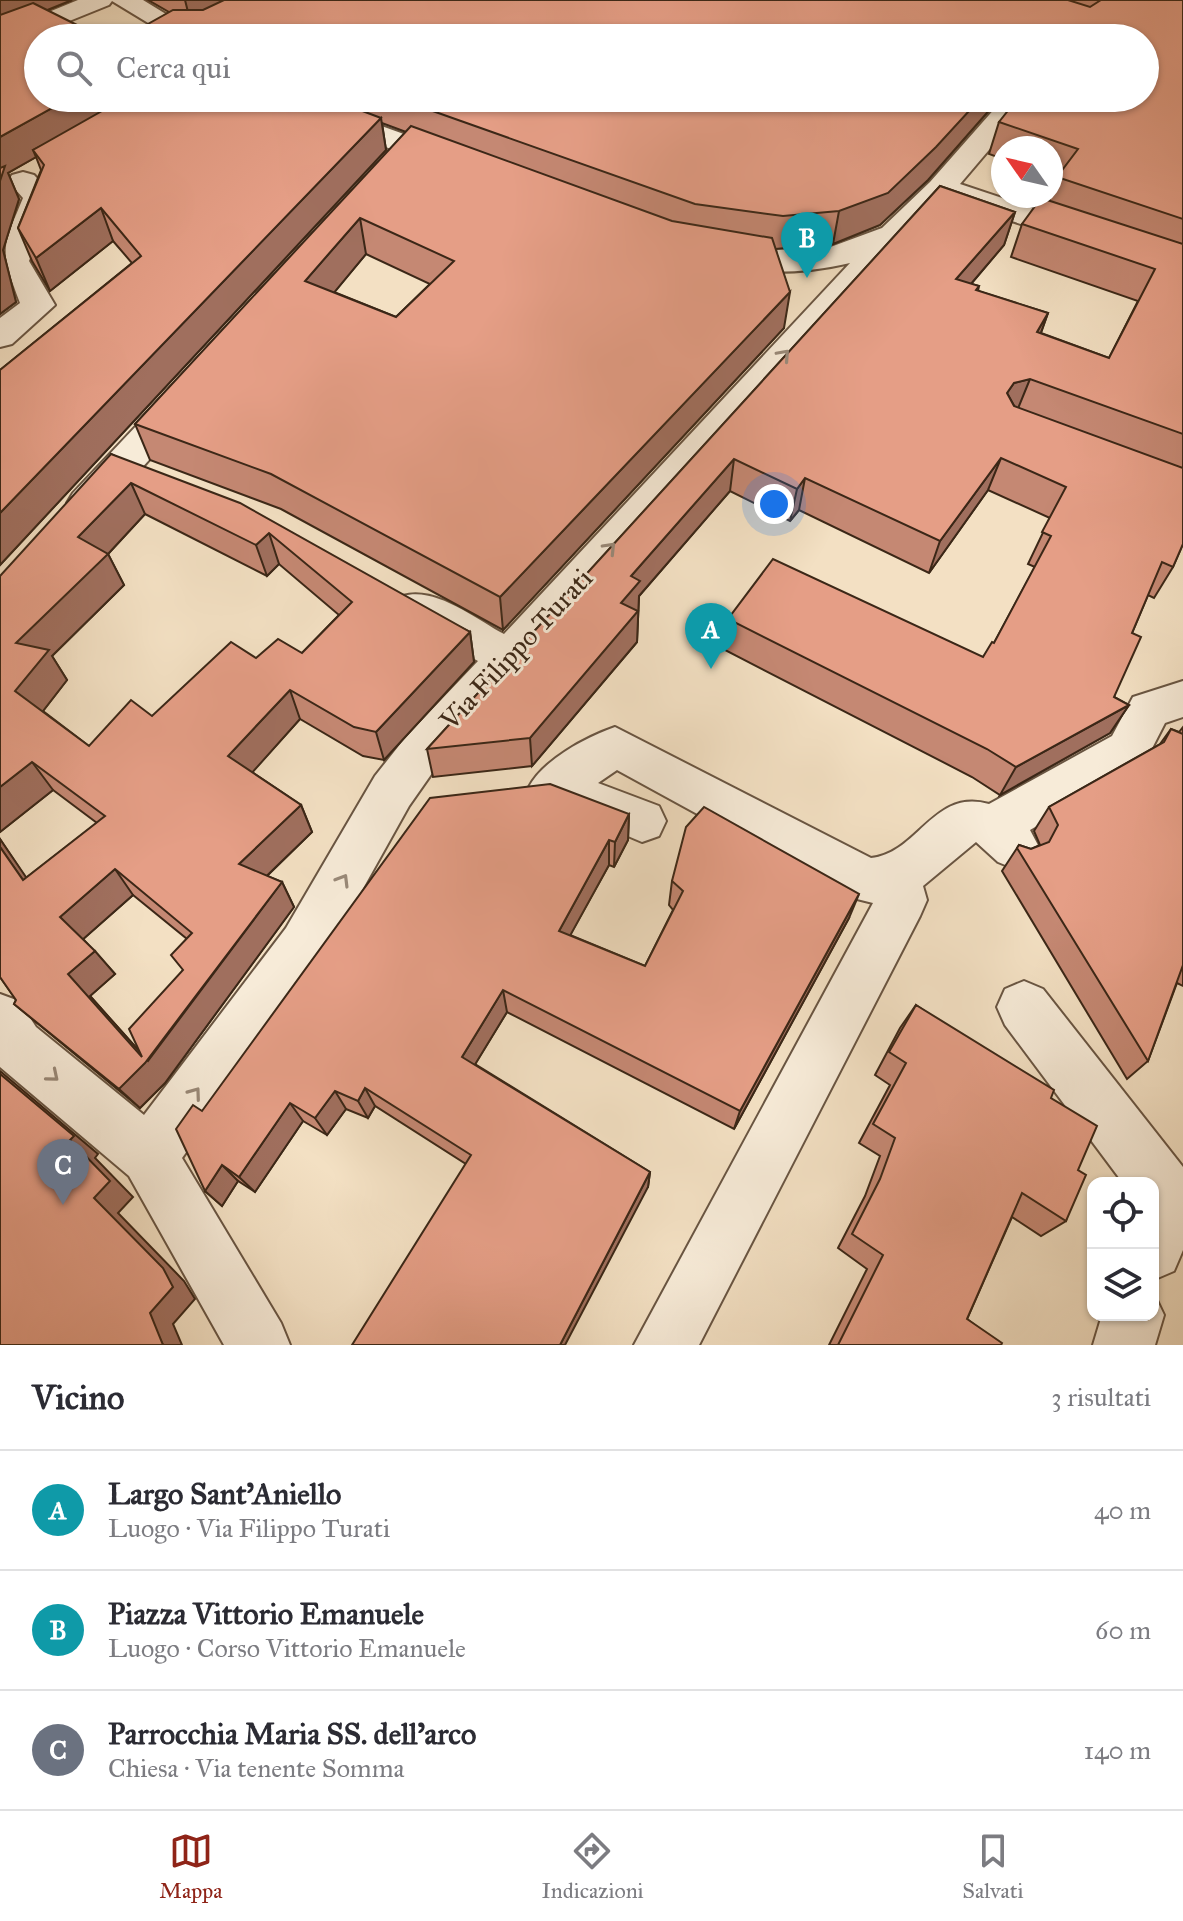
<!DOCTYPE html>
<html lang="it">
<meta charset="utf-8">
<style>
body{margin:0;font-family:"IM FELL Great Primer",serif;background:#f7f7f7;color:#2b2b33}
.controls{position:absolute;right:24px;bottom:24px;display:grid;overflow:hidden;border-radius:16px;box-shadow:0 2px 6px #0004}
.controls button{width:72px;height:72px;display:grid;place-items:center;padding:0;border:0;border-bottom:2px solid #e1e1e2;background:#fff;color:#2b2b33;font:40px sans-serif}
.compass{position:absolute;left:991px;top:136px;width:72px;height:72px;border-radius:50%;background:#fff;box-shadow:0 2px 6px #0004;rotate:304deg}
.you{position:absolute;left:774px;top:504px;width:28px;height:28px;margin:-20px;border:6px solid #fff;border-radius:50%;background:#1a73e8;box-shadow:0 0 0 12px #1a73e833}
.badge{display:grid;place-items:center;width:52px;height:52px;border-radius:50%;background:#8f2418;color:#fff;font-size:26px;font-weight:700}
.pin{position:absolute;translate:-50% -66px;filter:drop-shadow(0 2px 4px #0008)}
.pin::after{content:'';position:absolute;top:42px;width:28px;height:24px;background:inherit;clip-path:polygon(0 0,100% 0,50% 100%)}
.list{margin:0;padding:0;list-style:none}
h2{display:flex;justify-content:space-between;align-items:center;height:104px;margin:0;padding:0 32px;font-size:34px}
h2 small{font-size:26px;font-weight:400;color:#7c7c81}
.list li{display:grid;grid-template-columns:52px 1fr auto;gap:24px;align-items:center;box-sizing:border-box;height:120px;padding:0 32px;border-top:2px solid #e1e1e2}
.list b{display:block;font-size:30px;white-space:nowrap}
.list p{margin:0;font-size:26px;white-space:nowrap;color:#7c7c81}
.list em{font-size:26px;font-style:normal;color:#7c7c81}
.icon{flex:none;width:44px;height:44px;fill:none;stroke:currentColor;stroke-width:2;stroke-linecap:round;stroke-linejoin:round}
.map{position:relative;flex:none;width:1183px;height:1345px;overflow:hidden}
.search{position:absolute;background:#fff;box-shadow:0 2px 6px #0004;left:24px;right:24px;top:24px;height:88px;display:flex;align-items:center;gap:20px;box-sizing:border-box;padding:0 28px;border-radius:44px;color:#7c7c81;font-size:30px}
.sheet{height:464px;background:#fff}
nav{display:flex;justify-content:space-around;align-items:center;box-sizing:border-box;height:112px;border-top:2px solid #e1e1e2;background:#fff;font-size:22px;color:#7c7c81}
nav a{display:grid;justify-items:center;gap:4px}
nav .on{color:#8f2418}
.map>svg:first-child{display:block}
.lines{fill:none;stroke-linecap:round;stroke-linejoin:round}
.street-casing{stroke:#695542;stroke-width:4}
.street{fill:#f7ebd8;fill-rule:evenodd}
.wall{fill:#c58873;stroke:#3b2717;stroke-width:2;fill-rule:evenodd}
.shaded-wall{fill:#a06f5e;stroke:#3b2717;stroke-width:2}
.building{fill:#e59e86;stroke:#3b2717;stroke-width:2;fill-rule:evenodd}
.oneway{stroke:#998978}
.labels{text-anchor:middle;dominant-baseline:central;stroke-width:6;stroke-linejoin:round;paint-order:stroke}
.street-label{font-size:28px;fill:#3b2717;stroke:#f7ebd8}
</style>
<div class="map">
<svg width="1183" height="1345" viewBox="0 0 1183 1345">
<rect width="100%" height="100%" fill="#f3e0c3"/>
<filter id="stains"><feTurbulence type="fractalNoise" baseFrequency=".0025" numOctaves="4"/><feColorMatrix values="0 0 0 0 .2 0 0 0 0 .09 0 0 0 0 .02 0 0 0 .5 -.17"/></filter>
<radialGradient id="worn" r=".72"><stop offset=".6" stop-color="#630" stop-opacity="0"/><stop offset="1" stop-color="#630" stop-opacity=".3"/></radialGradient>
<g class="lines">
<g class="street-casing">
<g id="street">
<polygon points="78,0 143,0 205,38 173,38 112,1 109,5 0,49 0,32"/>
<polygon points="288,98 323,98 362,119 465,156 469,162 465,168 443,168 342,131 292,104"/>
<path d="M1004,98h29l-73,86 223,74v21l-236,-80 -36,35 -231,265 -243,267 -28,40 -87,156 -140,196 99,165 9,22h-66l-95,-169 -129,-109v-73l19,7 17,26 108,88 142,-187 89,-152 30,-38 73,-77 -75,-41 -6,-12 6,-12c32,-10 73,23 101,38l346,-371c-46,11 -96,12 -142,1l-5,-7 5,-7 117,-1 57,-21 48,-46z"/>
<path d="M23,172l11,3 20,21 -25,65 26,44 -43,39 -12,3v-29l20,-15c-20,-54 -19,-52 3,-105l-15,-17 4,-6z"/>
<polygon points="184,386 197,389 202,398 197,407 101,513 87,517 73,513 67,503 73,493 171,389"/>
<path d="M1183,681v36l-18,6 -21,41 -114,66 9,17 -7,15 -17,7 -17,-7 -22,-20 -53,44 4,14 -7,16 -221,429h-65l239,-442 -24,-6 -232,-127 -19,13 61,23 7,15 -7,15 -17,6 -85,-36 -21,-5 -7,-14c14,-27 57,-50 86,-60l256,131c48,-5 62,-70 118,-54l123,-68 21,-39z"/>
<polygon points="1024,981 1043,989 1183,1167 1183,1250 1174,1271 1153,1280 1153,1183 1123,1183 1005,1025 997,1007 1005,989"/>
<polygon points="1153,1292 1164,1315 1155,1345 1093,1345 1102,1315 1153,1315"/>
</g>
</g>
<use href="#street" class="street"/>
</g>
<g class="wall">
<path d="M0,0h72l-25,10 -9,88h962l-72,82 -48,45 -47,19 -57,5 8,79 -281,302 -222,-121 -131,-49 -15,-36 271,-292 -24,-9 4,27 -386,415v-195l132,-107 -19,-22 -63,50 -18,-30 -14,-33 23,-58 -5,-13 -28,16 11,26 -16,51 13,52 -16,12zM366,254l64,30 -34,33 -62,-25z"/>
<polygon points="148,0 1183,0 1183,544 1173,567 1154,598 1148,595 1132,633 1114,697 1129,705 1110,733 1000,795 972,777 723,649 728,619 983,657 994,643 1035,567 1028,564 1050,518 988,490 929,573 799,510 790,521 730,491 639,596 637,642 532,766 433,777 427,749 940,186 1015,212 1004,245 971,284 979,286 978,291 1048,313 1041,333 1109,358 1138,301 1011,257 1022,224 1049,201 1057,178 1051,176 1051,148 1003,148 1003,159 989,154 999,122 1145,38 169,12"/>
<path d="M111,454l359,178 4,30 -90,98 -21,-4 -63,-37 -48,53 49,33 11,27 -45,44 15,6 12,25 -129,176 -25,25 -126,-104 2,-4 -16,-23v-138l26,39 71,-55 -44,-33 -53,42zM145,514l122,62 12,-12 60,51 -37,38 -46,5 -104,58 -63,30 -46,-35 24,-31 -15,-24 72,-71 -16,-31zM133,895l54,44 -4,31 -43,82 -50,-56 25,-22 -32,-35z"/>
<polygon points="1183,727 1183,986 1177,983 1148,1061 1127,1079 1002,871 1019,845 1031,849 1040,845 1034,831 1049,807 1160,744 1171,729 1179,732"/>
<polygon points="629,814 628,840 614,867 609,865 570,935 645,966 673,910 669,905 672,881 849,918 734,1129 507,1012 475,1064 650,1172 648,1187 466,1164 375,1106 368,1118 346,1109 327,1135 303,1121 255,1192 238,1181 222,1206 205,1191 202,1111"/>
<polygon points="916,1005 1051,1098 1078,1170 1066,1221 1041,1236 1012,1217 967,1319 1001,1345 829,1345 867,1269 838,1248 865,1196 880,1156 859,1143 890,1085 875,1075 900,1028"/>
</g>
<g class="shaded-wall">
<polygon points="0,0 72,0 0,29"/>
<polygon points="185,0 244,0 191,24"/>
<polygon points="70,98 138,98 33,150 36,157 8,173 19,199 3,250 16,302 0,314 0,137"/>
<polygon points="981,98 1000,98 928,180 880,225 833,244 839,211"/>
<polygon points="381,118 386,150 0,565 0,513"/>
<polygon points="101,208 113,241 50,291 36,258"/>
<polygon points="1015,212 1004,245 947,312 956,279"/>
<polygon points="360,218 366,254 314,317 305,281"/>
<polygon points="790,292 784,328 503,630 500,597"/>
<polygon points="1048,313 1036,346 1037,332"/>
<polygon points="1030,379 1017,411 1007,393 1014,383"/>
<polygon points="1001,458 988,490 929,573 940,541"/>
<polygon points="734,459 730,491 639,596 637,642 532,766 530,738 621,603 631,576"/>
<polygon points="805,478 799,510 790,521 797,489"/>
<polygon points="131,483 145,514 108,554 124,585 52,656 67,680 36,720 15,691 16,643 78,537"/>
<polygon points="269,533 279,564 267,576 256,545"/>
<polygon points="470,632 474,662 384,760 376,732"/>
<polygon points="290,690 300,719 242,784 228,756"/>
<polygon points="1129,705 1110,733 1000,795 1016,767"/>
<polygon points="32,762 53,790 0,832 0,787"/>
<polygon points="301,805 312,832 253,889 239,864"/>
<polygon points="629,814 628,840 614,867 615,842"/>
<polygon points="0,839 45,905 23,880 0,847"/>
<polygon points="609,840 609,865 560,954 559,931"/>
<polygon points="115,869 133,895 81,941 60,917"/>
<polygon points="282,882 294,907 165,1083 140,1108 119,1089 68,974 95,951 115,974 90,996 148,1061"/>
<polygon points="859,894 849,918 734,1129 740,1111"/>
<polygon points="503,990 507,1012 468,1076 462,1057"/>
<polygon points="0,1071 98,1154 95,1158 133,1197 118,1213 184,1281 195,1299 173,1324 182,1345 163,1345 94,1198 0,1074"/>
<polygon points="365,1088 375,1106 368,1118 358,1101"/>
<polygon points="335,1091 346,1109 327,1135 315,1118"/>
<polygon points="290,1103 303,1121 255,1192 239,1177"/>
<polygon points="222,1165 238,1181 222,1206 205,1191"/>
<polygon points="650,1172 648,1187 565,1345 560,1345"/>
</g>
<g class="building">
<polygon points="224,0 1068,0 1090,7 1101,0 1183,0 1183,219 1057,177 1078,149 999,122 1018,98 1145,98 1145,38 123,38 173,10 203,10"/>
<polygon points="33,3 103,38 38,38 38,98 70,98 0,137 0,15"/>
<polygon points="125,98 328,98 381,118 0,513 0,370 141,256 101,208 36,258 18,228 44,165 33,150"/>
<polygon points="396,98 981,98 936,147 888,193 839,211 783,216 695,204"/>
<path d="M411,126l261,95 100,17 18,54 -290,305 -229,-123 -136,-50zM360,218l94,43 -58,56 -91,-36z"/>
<polygon points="5,166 0,181 0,168"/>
<polygon points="940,186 1015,212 956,279 979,286 976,290 1048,313 1037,332 1109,358 1155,269 1022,224 1041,198 1183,244 1183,434 1030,379 1014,383 1007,393 1014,406 1183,468 1183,544 1173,567 1162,562 1132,633 1141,637 1114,697 1129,705 1016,767 987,749 728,619 773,559 983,657 992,642 994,643 1051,536 1042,532 1066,487 1001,458 940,541 805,478 797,489 734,459 631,576 640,581 621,603 638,611 530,738 427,749"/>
<path d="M111,454l129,49 230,129 -94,100 -22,-5 -64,-37 -62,66 73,49 -62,59 43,18 -137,181 -26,26 -105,-85 2,-4 -16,-23v-130l23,33 82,-64 -73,-54 -32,25v-211zM131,483l125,62 13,-12 83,69 -50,51 -24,-14 -22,19 -25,-16 -79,74 -21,-16 -42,46 -74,-55 34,-41 -33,-7 92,-89 -30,-17zM115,869l77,64 -21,22 12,15 -54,59 13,28 -74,-83 27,-23 -35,-34z"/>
<polygon points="1171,729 1183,734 1183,965 1148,1061 1017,848 1019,845 1031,849 1049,842 1058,825 1049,807 1164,742"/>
<polygon points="550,784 629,814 615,842 609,840 559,931 645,966 683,891 672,881 686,827 704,807 859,894 740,1111 503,990 462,1057 650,1172 560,1345 352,1345 471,1155 365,1088 358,1101 335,1091 315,1118 290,1103 239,1177 222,1165 205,1191 176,1129 193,1105 202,1111 430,798"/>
<polygon points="916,1005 1054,1090 1051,1098 1097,1126 1078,1170 1086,1175 1066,1221 1022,1193 967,1319 1002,1343 1001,1345 838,1345 883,1255 852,1234 880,1179 895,1138 873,1124 906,1063 889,1052"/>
<polygon points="0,1074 74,1136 70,1140 110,1181 94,1198 163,1268 173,1287 150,1313 163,1345 0,1345"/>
</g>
<defs><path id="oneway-chevron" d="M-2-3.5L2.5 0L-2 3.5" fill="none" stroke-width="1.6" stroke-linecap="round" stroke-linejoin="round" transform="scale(2)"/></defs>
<g class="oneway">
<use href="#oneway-chevron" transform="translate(784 355) rotate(-48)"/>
<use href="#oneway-chevron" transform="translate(610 548) rotate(-46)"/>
<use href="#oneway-chevron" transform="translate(343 880) rotate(-59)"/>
<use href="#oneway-chevron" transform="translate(53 1076) rotate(40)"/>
<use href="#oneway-chevron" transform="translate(195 1093) rotate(-54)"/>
</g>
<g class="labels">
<g class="street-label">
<text transform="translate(516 649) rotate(-47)">Via Filippo Turati</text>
</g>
</g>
<rect width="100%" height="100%" filter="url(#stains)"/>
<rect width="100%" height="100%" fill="url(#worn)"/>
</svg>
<div class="controls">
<button><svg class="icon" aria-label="locate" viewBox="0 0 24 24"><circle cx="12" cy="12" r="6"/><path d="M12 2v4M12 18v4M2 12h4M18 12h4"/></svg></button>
<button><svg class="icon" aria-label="layers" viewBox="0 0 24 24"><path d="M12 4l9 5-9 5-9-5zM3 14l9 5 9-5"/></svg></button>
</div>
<svg class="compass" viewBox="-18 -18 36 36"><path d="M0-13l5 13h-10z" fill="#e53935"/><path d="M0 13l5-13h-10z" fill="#7c7c81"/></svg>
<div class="you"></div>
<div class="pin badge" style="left:711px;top:669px;background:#0f9aa8">A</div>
<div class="pin badge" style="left:807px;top:278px;background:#0f9aa8">B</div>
<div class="pin badge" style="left:63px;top:1205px;background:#6b7280">C</div>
<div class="search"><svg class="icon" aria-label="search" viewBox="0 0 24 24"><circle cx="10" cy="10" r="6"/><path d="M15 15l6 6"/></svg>Cerca qui</div>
</div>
<section class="sheet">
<h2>Vicino<small>3 risultati</small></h2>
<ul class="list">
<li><span class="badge" style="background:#0f9aa8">A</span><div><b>Largo Sant'Aniello</b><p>Luogo · Via Filippo Turati</p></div><em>40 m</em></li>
<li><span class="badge" style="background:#0f9aa8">B</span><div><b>Piazza Vittorio Emanuele</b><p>Luogo · Corso Vittorio Emanuele</p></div><em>60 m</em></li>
<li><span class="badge" style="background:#6b7280">C</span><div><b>Parrocchia Maria SS. dell'arco</b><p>Chiesa · Via tenente Somma</p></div><em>140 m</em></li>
</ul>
</section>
<nav>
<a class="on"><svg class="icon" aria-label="map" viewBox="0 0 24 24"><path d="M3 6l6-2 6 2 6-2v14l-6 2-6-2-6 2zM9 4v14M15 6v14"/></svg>Mappa</a>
<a><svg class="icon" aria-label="directions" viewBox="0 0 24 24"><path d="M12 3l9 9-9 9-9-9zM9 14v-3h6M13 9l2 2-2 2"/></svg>Indicazioni</a>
<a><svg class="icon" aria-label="saved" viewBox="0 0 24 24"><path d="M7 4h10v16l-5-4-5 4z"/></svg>Salvati</a>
</nav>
